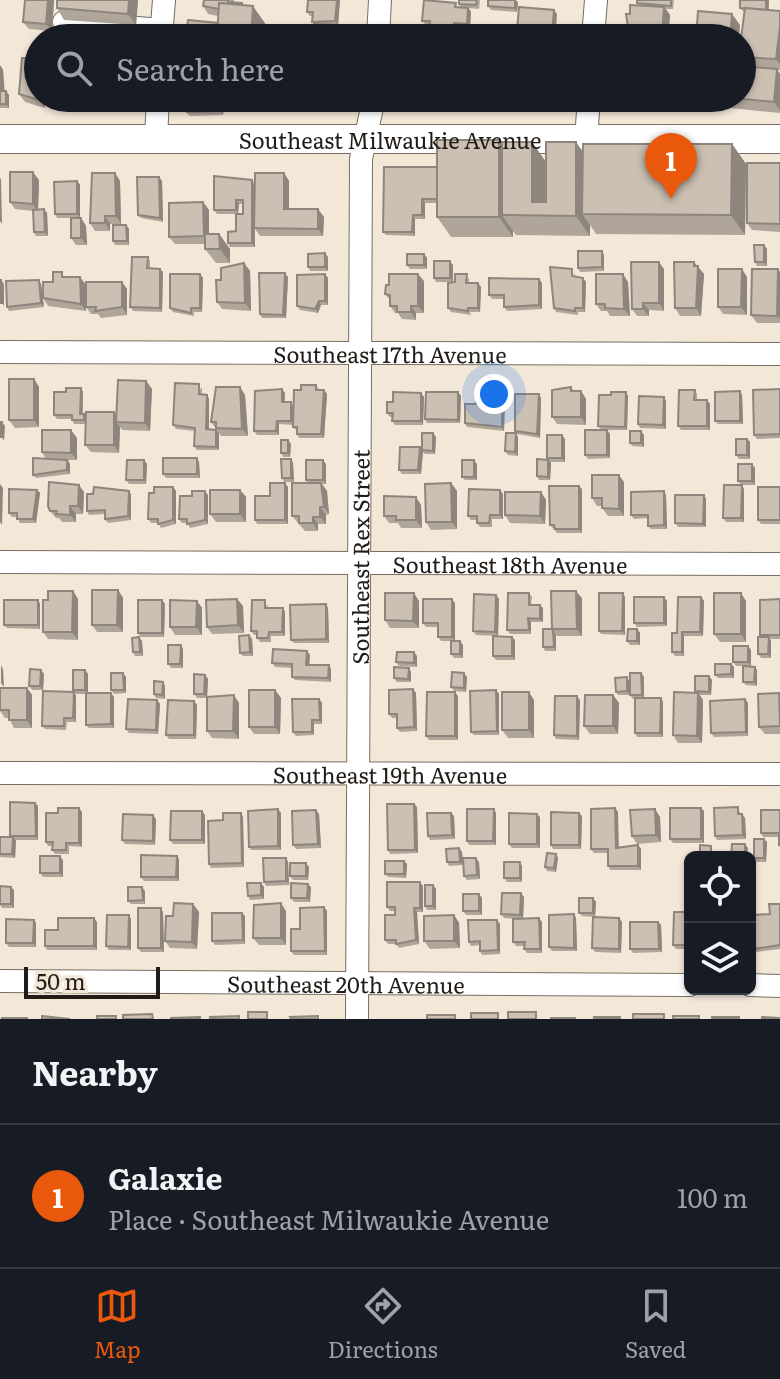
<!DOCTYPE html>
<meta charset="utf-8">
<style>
body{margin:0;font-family:Literata,serif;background:#242831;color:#f1f3f6}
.controls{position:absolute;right:24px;bottom:24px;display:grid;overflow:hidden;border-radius:12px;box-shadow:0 2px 6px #0004}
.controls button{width:72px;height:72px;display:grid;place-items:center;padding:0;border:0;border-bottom:2px solid #363941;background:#171b24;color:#f1f3f6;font:40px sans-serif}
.scale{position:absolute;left:24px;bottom:20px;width:136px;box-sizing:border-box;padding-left:8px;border:4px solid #211c17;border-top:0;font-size:22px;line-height:28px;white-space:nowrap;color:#211c17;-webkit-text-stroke:6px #f3e7d8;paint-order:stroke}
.you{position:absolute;left:494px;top:394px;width:28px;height:28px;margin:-20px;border:6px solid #fff;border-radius:50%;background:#1a73e8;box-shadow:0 0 0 12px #1a73e833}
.badge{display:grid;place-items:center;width:52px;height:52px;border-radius:50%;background:#ea580c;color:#fff;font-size:26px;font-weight:700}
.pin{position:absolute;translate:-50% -66px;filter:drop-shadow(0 2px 4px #0008)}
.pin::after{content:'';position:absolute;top:42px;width:28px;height:24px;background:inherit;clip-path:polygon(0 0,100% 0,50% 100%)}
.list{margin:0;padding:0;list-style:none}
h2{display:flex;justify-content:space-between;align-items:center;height:104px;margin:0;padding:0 32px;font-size:34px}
h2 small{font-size:26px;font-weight:400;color:#9ea1a6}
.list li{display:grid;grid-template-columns:52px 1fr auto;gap:24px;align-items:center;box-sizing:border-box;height:144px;padding:0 32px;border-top:2px solid #363941}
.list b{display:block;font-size:30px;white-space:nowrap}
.list p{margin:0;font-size:26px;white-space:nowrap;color:#9ea1a6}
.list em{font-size:26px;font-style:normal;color:#9ea1a6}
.icon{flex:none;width:44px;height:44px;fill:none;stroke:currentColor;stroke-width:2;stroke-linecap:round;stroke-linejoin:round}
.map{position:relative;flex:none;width:780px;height:1019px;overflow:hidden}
.search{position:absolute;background:#171b24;box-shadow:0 2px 6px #0004;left:24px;right:24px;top:24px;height:88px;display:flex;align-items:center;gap:20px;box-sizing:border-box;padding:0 28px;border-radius:44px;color:#9ea1a6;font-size:30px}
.sheet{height:248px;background:#171b24}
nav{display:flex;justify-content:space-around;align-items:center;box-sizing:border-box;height:112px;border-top:2px solid #363941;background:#171b24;font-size:22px;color:#9ea1a6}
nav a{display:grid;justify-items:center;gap:4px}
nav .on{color:#ea580c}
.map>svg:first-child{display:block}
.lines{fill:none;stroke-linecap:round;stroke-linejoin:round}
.minor-casing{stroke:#796e61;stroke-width:24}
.major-casing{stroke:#796e61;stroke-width:30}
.minor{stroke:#fff;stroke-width:22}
.major{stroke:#fff;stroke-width:28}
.wall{fill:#afa599}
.shaded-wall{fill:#8e867d}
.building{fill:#cbc0b2;stroke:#8e867d;stroke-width:2}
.labels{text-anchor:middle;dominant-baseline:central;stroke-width:6;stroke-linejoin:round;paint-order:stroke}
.street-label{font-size:22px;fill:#211c17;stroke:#f3e7d8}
</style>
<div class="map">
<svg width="780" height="1019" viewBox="0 0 780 1019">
<rect width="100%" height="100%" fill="#f3e7d8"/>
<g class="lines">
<g class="minor-casing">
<g id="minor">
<polyline points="64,22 162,30"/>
<polyline points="161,38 164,0"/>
<polyline points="378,38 380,0"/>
<polyline points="593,38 596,0"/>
<polyline points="156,138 158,98"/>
<polyline points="586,139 589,98"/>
<path id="s1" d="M0,352l780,2"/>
<path id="s2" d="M0,562l780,2"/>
<path id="s3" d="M0,773l780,1"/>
<path id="s4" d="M0,981l690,4"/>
<polyline points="750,985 780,986"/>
<path id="s5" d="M357,1019l4,-860 13,-61"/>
</g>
</g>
<g class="major-casing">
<g id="major">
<path id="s6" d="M0,139h780"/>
</g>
</g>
<use href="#minor" class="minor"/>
<use href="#major" class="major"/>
</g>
<g class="wall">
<polygon points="54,0 52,31 29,29 23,22"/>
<polygon points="138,0 136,25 64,20 57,8"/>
<polygon points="204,0 234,0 234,2 243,5 267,26 218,23 218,16 208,14 203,6"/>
<polygon points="308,0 340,0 338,25 332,25 339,29 338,38 313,38 314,24 312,22 313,16 310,16 307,12"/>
<polygon points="480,0 479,9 469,8 471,12 470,27 456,26 455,32 432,30 430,25 425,24 422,21 458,6 461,7 459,4"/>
<polygon points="674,0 673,9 666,9 670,15 668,38 632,38 629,33 630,14 639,5 637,3"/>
<polygon points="740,0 769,0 769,10 780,11 780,70 777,70 780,74 780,113 730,108 723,99 723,110 702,111 694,100 694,98 742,98 746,67 742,60 742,38 744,12 740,8"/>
<polygon points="518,2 517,12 491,10 488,6"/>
<polygon points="557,14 555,37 519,34 517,30"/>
<polygon points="38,58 45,108 25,102 19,94"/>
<polygon points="0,66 3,70 4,91 6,91 9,95 9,108 0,108"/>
<polygon points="60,98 83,98 83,105 63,104"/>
<polygon points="99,98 126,98 125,106 104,105"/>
<polygon points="180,98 263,98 262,111 228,109 224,104 223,115 190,116 179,105"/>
<polygon points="345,98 344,110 311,107 308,104"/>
<polygon points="443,98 442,105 417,104 415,100"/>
<polygon points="493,98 518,98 517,104 495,103"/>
<polygon points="528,98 561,98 560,100 551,99 550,107 530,106 528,102"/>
<polygon points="663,98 690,98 690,102 682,101 682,107 668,106"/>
<polygon points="499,140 502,145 546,161 583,152 732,144 746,164 745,235 596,234 590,225 590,236 516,235 513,231 513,237 451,237 437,217 437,203 425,203 425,219 415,219 415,236 386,235 383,232 437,167"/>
<polygon points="780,163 780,232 752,230 747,223"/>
<polygon points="115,173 120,181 121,224 110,224 110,231 95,231 90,223"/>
<polygon points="284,173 289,181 289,209 324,217 323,236 260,236 255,229 255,247 230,247 228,243 236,231 243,214 243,204 239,204 238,214 217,214 214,210 252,180 254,184"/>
<polygon points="159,177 162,181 163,222 141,218 138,215"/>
<polygon points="39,180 38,209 44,209 47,213 48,236 36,236 34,232 33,211 15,209 10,202"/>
<polygon points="77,181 80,185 80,218 57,218 55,214"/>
<polygon points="203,202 209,210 209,234 219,234 230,249 230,263 216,263 205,249 205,244 175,244 169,237"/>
<polygon points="81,218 86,226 87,245 76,245 71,238"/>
<polygon points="126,225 129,229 129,245 115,245 113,241"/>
<polygon points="764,245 767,249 767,266 757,266 755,262"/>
<polygon points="424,254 427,258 427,269 410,269 407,265"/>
<polygon points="604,255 604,271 580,272 578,268"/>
<polygon points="148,257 150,261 150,268 163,272 162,312 133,311 130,307"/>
<polygon points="328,257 328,271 310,271 308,267"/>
<polygon points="244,263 250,271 251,311 222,309 217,302 221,280"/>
<polygon points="453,265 453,282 436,282 434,278"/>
<polygon points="697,266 704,274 701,316 680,316 675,308"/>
<polygon points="664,269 664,311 649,310 649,316 637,316 632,309"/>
<polygon points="780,272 780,323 757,323 751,315"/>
<polygon points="575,273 575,277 583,278 586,282 585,312 578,312 578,315 556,312 554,308"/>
<polygon points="200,274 203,278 202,312 194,312 194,316 173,312 170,308"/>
<polygon points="325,274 328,278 328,305 321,305 318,313 300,310 297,306"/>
<polygon points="288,277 286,318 262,318 260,314"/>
<polygon points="747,277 747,315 723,314 718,307"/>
<polygon points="469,278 469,283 478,283 481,287 480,312 470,312 471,315 451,312 448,308 455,282"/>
<polygon points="539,279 542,283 542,309 507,311 504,307 504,299 492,299 489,295"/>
<polygon points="424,281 424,313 416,313 416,320 402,319 398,313 395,313 390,306 390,300 385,294"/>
<polygon points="53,282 86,285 86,311 48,306 43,298"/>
<polygon points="122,282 127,289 127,315 101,318 98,314 91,314 86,307"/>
<polygon points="628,282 630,316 610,316 607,311 601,311 596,304"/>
<polygon points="41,284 44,307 9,311 7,307"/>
<polygon points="34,379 39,387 39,427 15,428 9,420"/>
<polygon points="146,381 152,389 150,431 122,430 120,427 119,453 91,452 85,445 86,424 74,424 72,419 57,419 54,415 66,392 81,388 83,392 83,414 86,416 116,415"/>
<polygon points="316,385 319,390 324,390 327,394 324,438 299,438 297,434 297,431 293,427 301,390"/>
<polygon points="202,387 202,395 207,395 209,399 209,429 216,430 219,433 219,450 197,450 194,446 195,431 176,429 173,425"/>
<polygon points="571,387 574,391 581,391 586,399 586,425 557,424 552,417"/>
<polygon points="695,390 697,394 697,400 710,404 710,430 681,430 678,426"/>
<polygon points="780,390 780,438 757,439 754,435"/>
<polygon points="740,391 742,395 743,424 718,424 715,421"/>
<polygon points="458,392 461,396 460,423 427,423 425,419"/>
<polygon points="626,392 628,396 627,430 607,430 610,434 610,458 588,459 585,455 601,430 598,426 611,395"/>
<polygon points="285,393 285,402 291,402 293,406 293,425 279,424 279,435 257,435 254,431"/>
<polygon points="421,393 424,397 423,425 395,425 392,421 392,417 390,417 387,413 393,402"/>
<polygon points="245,395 248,436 221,436 211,422"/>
<polygon points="664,397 666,401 666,429 640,428 638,424"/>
<polygon points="541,398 540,438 517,434 515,431"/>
<polygon points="505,399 504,431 467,427 465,423 476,404"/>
<polygon points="433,433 436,437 435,454 425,454 423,452 421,474 402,474 399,470 422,450"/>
<polygon points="644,435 644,447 632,446 630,443"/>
<polygon points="518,437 518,456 508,455 505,451"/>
<polygon points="77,438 77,460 68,460 70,464 70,474 36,478 33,475 46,459 42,452"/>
<polygon points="565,439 565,462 550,462 551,463 550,480 539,480 537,476 548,460 547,458"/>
<polygon points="747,439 750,442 750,459 739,459 736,455"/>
<polygon points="288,440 291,444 290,457 283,457 281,453"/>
<polygon points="291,459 293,463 294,482 284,482 282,478"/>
<polygon points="144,460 147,464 146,484 129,484 126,480"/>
<polygon points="199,462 200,478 166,478 163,474"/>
<polygon points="326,464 326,484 322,484 327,491 329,514 326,515 326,524 318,524 318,531 305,531 292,516 308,483 306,480"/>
<polygon points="477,464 477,480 465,480 462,477"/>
<polygon points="752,464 755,468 755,485 741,485 738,481"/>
<polygon points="624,482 624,516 608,516 602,508 602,506 597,506 592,498"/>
<polygon points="451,483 457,491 457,529 431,530 426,522"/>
<polygon points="173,487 176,491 176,524 161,528 158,523 151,523 148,519 154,493"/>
<polygon points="288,487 288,524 257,524 255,520 270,496"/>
<polygon points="780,487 780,524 761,524 758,520"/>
<polygon points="582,489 582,533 557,533 550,525"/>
<polygon points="744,489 744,522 726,522 723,518"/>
<polygon points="37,490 40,493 36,523 20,523 17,517 12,517 9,513"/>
<polygon points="240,490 246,497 246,522 216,522 210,514"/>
<polygon points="84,492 83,514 76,514 76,522 62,522 59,518 56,518 50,511"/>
<polygon points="541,492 546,500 545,524 510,523 505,515"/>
<polygon points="131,494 131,520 108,523 105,519 105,514 89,515 87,511"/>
<polygon points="503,494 503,519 492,519 492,527 480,527 477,523 477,520 471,520 468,516"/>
<polygon points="208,495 208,524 190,528 187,523 182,523 179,519 192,496"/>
<polygon points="666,495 667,529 651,529 648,526 648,518 634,519 631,515"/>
<polygon points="704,495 706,499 706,527 678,527 675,523"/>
<polygon points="421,505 422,528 401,528 398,523 389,523 384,516"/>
<polygon points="118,590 123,598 123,632 97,632 92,625"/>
<polygon points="73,591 78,599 78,640 48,639 43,632"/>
<polygon points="529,593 532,597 531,605 543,608 543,622 531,622 531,634 510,634 507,630"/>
<polygon points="623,593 625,597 625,635 601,634 599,631"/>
<polygon points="496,595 499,599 498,636 476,635 473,631"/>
<polygon points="701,597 704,601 703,636 684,636 684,656 675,656 672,652 677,633"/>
<polygon points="582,598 582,636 557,636 556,635 556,651 545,651 543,647 552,629"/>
<polygon points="237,599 243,606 244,633 212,634 207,627"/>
<polygon points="780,599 780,639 770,639 771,641 771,658 761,658 758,654 761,637 760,635"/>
<polygon points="38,600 40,604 40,629 7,628 4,625"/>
<polygon points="162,600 165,604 164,637 141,637 138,633"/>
<polygon points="197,601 202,608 202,635 175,635 170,627"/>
<polygon points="419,601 419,628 390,628 385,620"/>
<polygon points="667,601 667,626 637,627 634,623"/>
<polygon points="746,601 746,642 720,642 714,634"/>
<polygon points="455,603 455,641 463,645 463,658 454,658 451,654 451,641 441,641 438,637 438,627 426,627 423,623"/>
<polygon points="268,604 268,608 283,608 285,612 285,636 271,636 271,642 260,642 257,638 257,635 254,635 251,631"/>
<polygon points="326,604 328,608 329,643 294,643 291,640"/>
<polygon points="637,629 640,633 640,645 630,645 627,641"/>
<polygon points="252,639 253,656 243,656 240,653"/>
<polygon points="515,640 515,660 496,660 493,656"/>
<polygon points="142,641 143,656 135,656 133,652"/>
<polygon points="183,649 183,668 171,668 168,664"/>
<polygon points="751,650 751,666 736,666 733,662"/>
<polygon points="307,651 310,655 309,665 331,669 331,682 295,680 292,677 292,668 275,667 272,663"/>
<polygon points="417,656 417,667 399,666 396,662"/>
<polygon points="731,664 734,667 734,678 718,678 715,675"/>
<polygon points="409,668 411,672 411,682 397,682 394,678"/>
<polygon points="85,670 88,674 88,693 114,697 114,728 89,728 86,725 86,694 76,694 73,690"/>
<polygon points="757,670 757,686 746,685 743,682"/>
<polygon points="641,673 644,677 644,698 661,698 663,702 663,737 637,737 635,733 635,699 633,699 630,695"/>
<polygon points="44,674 43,690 32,690 29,686"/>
<polygon points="205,675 208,679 207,698 197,698 194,694"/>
<polygon points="126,677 126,693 114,694 111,690"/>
<polygon points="467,677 466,692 454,691 451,687"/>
<polygon points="627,677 629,681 630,695 618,695 616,692"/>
<polygon points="712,680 711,695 700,695 703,700 702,743 678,743 673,735 696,693 695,691"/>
<polygon points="163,682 165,686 165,699 156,698 154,694"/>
<polygon points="27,688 32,695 32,728 14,728 9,718 5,718 0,711"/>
<polygon points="413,689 416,693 417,731 400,732 397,728 397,718 392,718 389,714"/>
<polygon points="275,690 281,698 280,734 254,734 249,727"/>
<polygon points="496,690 499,694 499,735 474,735 471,732"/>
<polygon points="74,692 76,696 76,722 67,722 66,730 45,729 42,726"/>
<polygon points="779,693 780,734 765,734 759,727"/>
<polygon points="613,695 619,703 618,734 590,734 584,726"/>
<polygon points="458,696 458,740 429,740 426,736"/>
<polygon points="319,699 322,703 322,724 314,724 314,735 296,736 293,732"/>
<polygon points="745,699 748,703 748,736 714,737 711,733"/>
<polygon points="157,700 160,704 158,734 129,733 126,729"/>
<polygon points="534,700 534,738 508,738 502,730"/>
<polygon points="580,700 579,740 556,739 554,735"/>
<polygon points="239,703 239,739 212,738 207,731"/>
<polygon points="197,705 196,739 169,739 166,735"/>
<polygon points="35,803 38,806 38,840 15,840 16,841 15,858 0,857 0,837 11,837 10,836"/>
<polygon points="414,804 417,807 418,853 390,854 388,850"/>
<polygon points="615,808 618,812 618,848 638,845 641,849 641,870 610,870 608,866 608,853 594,853 591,849"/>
<polygon points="780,810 780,847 779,845 779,837 763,837 761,833"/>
<polygon points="202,811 205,815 205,844 173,844 170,840"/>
<polygon points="704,811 704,843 673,843 670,839"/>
<polygon points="740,811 740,814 745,818 746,839 717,840 715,836"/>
<polygon points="82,812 82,847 69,846 69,854 55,854 52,850 53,846 48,846 46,842"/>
<polygon points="281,813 281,850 251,850 249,847"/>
<polygon points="451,813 454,816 455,839 430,840 428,836"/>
<polygon points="496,813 496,845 469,845 467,841"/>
<polygon points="319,814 321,848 296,849 293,845"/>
<polygon points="582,816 581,849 553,849 551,845"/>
<polygon points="243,817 244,867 211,868 209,864 223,820"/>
<polygon points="540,817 540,848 512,848 509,844"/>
<polygon points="660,817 661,842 637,844 632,836"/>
<polygon points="156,819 155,845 125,844 122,840"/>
<polygon points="764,839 767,842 766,862 757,862 754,858"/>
<polygon points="459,848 462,852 463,865 449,866 447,862"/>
<polygon points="556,854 558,858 556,872 547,871 545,867"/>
<polygon points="286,858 288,862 289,885 266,886 264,882"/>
<polygon points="179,859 179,881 144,881 141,877"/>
<polygon points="63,860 63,877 43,877 40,873"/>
<polygon points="404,861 407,864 406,878 388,877 385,874"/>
<polygon points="479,862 480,879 467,880 464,876"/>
<polygon points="522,866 522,882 507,882 504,878"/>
<polygon points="309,867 308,880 293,880 290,876"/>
<polygon points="433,885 436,889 436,910 427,910 425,906"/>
<polygon points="423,886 423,912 417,912 419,944 399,948 396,944 388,944 385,940 395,915 395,911 390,911 387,907"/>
<polygon points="264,887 264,899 250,900 248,896"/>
<polygon points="311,887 310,902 294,902 291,898"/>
<polygon points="14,890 14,908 2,908 0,905"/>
<polygon points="145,891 145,904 131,904 128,901"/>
<polygon points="479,894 482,898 482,915 466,915 463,911"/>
<polygon points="524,897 523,918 542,922 542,953 527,953 524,949 524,946 516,946 513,942 515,919 504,918 501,914"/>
<polygon points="593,898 596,902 595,917 582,916 579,913"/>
<polygon points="193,904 199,912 197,949 170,948 165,941 173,916"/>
<polygon points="780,904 780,949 757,952 754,949"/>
<polygon points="324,907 327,911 327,955 294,955 291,951 300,929"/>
<polygon points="286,911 286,945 259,945 253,938"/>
<polygon points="163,912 164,952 141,952 138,948"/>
<polygon points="690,912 690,949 676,949 673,945"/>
<polygon points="242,913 245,916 245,944 215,945 212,941"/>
<polygon points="574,914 576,918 577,951 552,951 549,947"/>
<polygon points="454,915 459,923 460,948 430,949 424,941"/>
<polygon points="619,918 622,922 621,953 595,952 592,948"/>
<polygon points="131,919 131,950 109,950 106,946"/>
<polygon points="34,920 36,923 36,947 9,947 6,943"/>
<polygon points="497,920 500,924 500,954 482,955 480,951 480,945 471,946 469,942"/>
<polygon points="97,922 97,950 47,950 45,946 58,930"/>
<polygon points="658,922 661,925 662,952 633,953 630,949"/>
</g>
<g class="shaded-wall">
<polygon points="48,0 54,0 52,31 46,24"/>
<polygon points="129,0 138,0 136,25 128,14"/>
<polygon points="337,0 340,0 338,25 335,21"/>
<polygon points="515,0 518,2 517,12 515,8"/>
<polygon points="766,0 769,0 768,14 766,10"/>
<polygon points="253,6 267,26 267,38 251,38"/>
<polygon points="664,7 670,15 668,38 666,38 662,33"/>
<polygon points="468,8 471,12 470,27 467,24"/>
<polygon points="554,10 557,14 555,37 552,33"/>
<polygon points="732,14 740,25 739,38 730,38"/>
<polygon points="336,25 339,29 338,38 336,38"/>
<polygon points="780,26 780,64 776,59"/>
<polygon points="1,66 3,70 5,95 2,91 1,85"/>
<polygon points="777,69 780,74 780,110 774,102"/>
<polygon points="6,91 9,95 9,108 6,104"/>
<polygon points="39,98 45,98 45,108 39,100"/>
<polygon points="120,98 126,98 125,106 120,99"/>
<polygon points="253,98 263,98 262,111"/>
<polygon points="342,98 345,98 344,110 341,106"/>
<polygon points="676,98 680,98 682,101 682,107"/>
<polygon points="715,98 723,98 723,110 715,99"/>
<polygon points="221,100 224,104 223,115 220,111"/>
<polygon points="499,140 513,160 502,215 513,231 513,237 499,217"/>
<polygon points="532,142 546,162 546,215 532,202"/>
<polygon points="576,142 590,162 582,214 590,225 590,236 576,216"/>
<polygon points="732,144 746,164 745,235 731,215"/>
<polygon points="33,172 39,180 38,212 33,204"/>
<polygon points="115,173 120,181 121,224 116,216"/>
<polygon points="284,173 289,181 289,216 284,209"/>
<polygon points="159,177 162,181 163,222 160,218"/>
<polygon points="0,178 1,179 2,224 0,221"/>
<polygon points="252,180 254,184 255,247 252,243"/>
<polygon points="77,181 80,185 80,218 77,214"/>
<polygon points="422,199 425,203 425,219 422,215"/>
<polygon points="236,200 239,204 238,214 236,210"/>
<polygon points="203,202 209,210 209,244 204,236"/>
<polygon points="44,209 47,213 48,236 45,232"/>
<polygon points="318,209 324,217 323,236 318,229"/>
<polygon points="413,215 415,219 415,236 412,232"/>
<polygon points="105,216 110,224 110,231 105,223"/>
<polygon points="81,218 86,226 87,245 81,238"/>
<polygon points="126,225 129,229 129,245 127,241"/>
<polygon points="219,234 230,249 230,263 220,249"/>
<polygon points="764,245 767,249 767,266 764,262"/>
<polygon points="602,251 604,255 604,271 602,267"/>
<polygon points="325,253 328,257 328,271 325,267"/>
<polygon points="424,254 427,258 427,269 424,265"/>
<polygon points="450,261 453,265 453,282 450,278"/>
<polygon points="659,262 664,269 664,311 659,303"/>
<polygon points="694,262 704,274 701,316 696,308"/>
<polygon points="244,263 250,271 251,311 245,303"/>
<polygon points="160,269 163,272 162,312 160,308"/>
<polygon points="742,269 747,277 747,315 741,307"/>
<polygon points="778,269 780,272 780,319 777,316"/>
<polygon points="285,273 288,277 286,318 283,315"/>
<polygon points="200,274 203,278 202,312 200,308"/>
<polygon points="325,274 328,278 328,305 325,301"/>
<polygon points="418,274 424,281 424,313 418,306"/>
<polygon points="623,274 628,282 630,316 624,309"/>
<polygon points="80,277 86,285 86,311 81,304"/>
<polygon points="583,278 586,282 585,312 583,308"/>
<polygon points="539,279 542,283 542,309 539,305"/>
<polygon points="1,280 4,284 4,306 2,303"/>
<polygon points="39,280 41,284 44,307 41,303"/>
<polygon points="122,282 127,289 127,315 122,307"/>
<polygon points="478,283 481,287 480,312 478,308"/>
<polygon points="319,301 321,305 318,313 315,309"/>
<polygon points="643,303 649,310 649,316 643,309"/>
<polygon points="411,306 416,313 416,320 411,312"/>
<polygon points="34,379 39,387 39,427 34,420"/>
<polygon points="146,381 152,389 150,431 145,423"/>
<polygon points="240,387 245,395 248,436 242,429"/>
<polygon points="81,388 83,392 82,418 80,414"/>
<polygon points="282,389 285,393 284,406 282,402"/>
<polygon points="324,390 327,394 324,438 321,434"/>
<polygon points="581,391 586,399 586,425 581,417"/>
<polygon points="740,391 742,395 743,424 740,421"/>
<polygon points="458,392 461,396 460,423 458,420"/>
<polygon points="626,392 628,396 627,430 625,427"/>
<polygon points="421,393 424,397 423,425 421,421"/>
<polygon points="539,394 541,398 540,438 537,434"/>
<polygon points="207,395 209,399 209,433 206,429"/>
<polygon points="502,395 505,399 504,431 502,427"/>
<polygon points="664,397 666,401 666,429 663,425"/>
<polygon points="707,400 710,404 710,430 707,426"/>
<polygon points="291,402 293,406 293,425 291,421"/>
<polygon points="114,412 120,420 116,422 120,427 119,453 114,445"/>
<polygon points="277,421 279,424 279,435 276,431"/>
<polygon points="2,422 5,426 4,441 2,437"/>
<polygon points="71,430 77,438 77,460 71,453"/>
<polygon points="216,430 219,433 219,450 216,447"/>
<polygon points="607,430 610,434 610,458 607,455"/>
<polygon points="641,431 644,435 644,447 641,443"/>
<polygon points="433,433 436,437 435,454 433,451"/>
<polygon points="516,433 518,437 518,456 515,452"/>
<polygon points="562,435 565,439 565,462 562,458"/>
<polygon points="747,439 750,442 750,459 747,455"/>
<polygon points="288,440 291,444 290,457 288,453"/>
<polygon points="420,447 423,451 421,474 418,470"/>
<polygon points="197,458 199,462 200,478 197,474"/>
<polygon points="291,459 293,463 294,482 291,478"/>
<polygon points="67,460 70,464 70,474 67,470"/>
<polygon points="144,460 147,464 146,484 144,480"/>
<polygon points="323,460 326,464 326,484 323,480"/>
<polygon points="474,460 477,464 477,480 474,477"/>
<polygon points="548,460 551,463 550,480 548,477"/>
<polygon points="752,464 755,468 755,485 752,481"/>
<polygon points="619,475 624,482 624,516 619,509"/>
<polygon points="285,483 288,487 288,524 285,520"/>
<polygon points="321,483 327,491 329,514 324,507"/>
<polygon points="451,483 457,491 457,529 452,522"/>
<polygon points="0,484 3,488 2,525 0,522"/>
<polygon points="79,485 84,492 83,514 78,506"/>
<polygon points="742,485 744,489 744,522 741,518"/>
<polygon points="579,486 582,489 582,533 579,529"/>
<polygon points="173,487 176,491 176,524 173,520"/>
<polygon points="37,490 40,493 36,523 33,519"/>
<polygon points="240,490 246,497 246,522 240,514"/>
<polygon points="500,490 503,494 503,519 500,515"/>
<polygon points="129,491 131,494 131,520 128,516"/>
<polygon points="205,491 208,495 208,524 205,520"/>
<polygon points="664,491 666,495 667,529 664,525"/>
<polygon points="541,492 546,500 545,524 540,516"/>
<polygon points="704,495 706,499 706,527 703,524"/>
<polygon points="416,497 421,505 422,528 416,520"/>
<polygon points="70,506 76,514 76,522 70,515"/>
<polygon points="320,507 326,515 326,524 320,517"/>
<polygon points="313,517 318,524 318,531 313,523"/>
<polygon points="118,590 123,598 123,632 117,625"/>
<polygon points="73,591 78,599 78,640 72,632"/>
<polygon points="576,591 582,598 582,636 577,629"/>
<polygon points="414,593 419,601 419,628 413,621"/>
<polygon points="623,593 625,597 625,635 622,631"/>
<polygon points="741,593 746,601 746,642 741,634"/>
<polygon points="496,595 499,599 498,636 495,632"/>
<polygon points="664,597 667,601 667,626 664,623"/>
<polygon points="701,597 704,601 703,636 700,632"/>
<polygon points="237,599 243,606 244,633 238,625"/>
<polygon points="452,599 455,603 455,641 452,637"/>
<polygon points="38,600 40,604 40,629 38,625"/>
<polygon points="162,600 165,604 164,637 162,633"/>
<polygon points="197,601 202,608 202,635 196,627"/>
<polygon points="326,604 328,608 329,643 326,639"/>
<polygon points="540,605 543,608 543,622 540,619"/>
<polygon points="283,608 285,612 285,636 282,632"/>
<polygon points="528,618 531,622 531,634 529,630"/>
<polygon points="637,629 640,633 640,645 637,641"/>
<polygon points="553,631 556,635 556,651 554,647"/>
<polygon points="682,632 684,636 684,656 682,652"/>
<polygon points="249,635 252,639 253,656 250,652"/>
<polygon points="139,637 142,641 143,656 140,652"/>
<polygon points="512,637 515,640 515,660 512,656"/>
<polygon points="769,637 771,641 771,658 768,654"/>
<polygon points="460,641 463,645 463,658 460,654"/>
<polygon points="181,645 183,649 183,668 180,664"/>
<polygon points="748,646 751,650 751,666 748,662"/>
<polygon points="307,651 310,655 309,669 306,665"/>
<polygon points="414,652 417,656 417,667 414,663"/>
<polygon points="731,664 734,667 734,678 731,674"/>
<polygon points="1,665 3,669 4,687 1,683"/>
<polygon points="329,665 331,669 331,682 328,678"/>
<polygon points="755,667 757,670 757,686 754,682"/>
<polygon points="409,668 411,672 411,682 408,679"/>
<polygon points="41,670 44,674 43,690 40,686"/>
<polygon points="85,670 88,674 88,694 85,690"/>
<polygon points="123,673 126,677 126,693 124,690"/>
<polygon points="464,673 467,677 466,692 464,688"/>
<polygon points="641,673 644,677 644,699 642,695"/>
<polygon points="205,675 208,679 207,698 204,694"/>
<polygon points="709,676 712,680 711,695 709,692"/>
<polygon points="627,677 629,681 630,695 627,691"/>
<polygon points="163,682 165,686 165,699 162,695"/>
<polygon points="27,688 32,695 32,728 27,720"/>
<polygon points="413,689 416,693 417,731 414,727"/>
<polygon points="275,690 281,698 280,734 275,727"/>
<polygon points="496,690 499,694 499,735 497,731"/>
<polygon points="74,692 76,696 76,722 73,718"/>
<polygon points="455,692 458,696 458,740 455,736"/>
<polygon points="529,692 534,700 534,738 529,730"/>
<polygon points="111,693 114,697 114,728 111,724"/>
<polygon points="698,693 703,700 702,743 697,736"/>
<polygon points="234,695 239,703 239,739 233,731"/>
<polygon points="613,695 619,703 618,734 613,726"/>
<polygon points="577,696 580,700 579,740 577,736"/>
<polygon points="661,698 663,702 663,737 660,733"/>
<polygon points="319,699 322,703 322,724 320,720"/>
<polygon points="745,699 748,703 748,736 746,732"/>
<polygon points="157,700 160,704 158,734 156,730"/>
<polygon points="194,701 197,705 196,739 194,735"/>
<polygon points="312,720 314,724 314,735 312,732"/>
<polygon points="35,803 38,806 38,840 36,836"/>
<polygon points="414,804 417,807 418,853 415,850"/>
<polygon points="79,808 82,812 82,847 79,843"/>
<polygon points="615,808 618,812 619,852 616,848"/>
<polygon points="701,808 704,811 704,843 701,839"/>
<polygon points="278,809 281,813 281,850 278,846"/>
<polygon points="494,809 496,813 496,845 493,841"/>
<polygon points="655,809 660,817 661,842 656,835"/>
<polygon points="316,810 319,814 321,848 318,844"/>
<polygon points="202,811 205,815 205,844 202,840"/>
<polygon points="241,813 243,817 244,867 242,863"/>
<polygon points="451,813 454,816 455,839 452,835"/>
<polygon points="579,813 582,816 581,849 579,845"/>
<polygon points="537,814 540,817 540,848 537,844"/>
<polygon points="742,814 745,818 746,839 743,835"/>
<polygon points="153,815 156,819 155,845 153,841"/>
<polygon points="13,837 16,841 15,858 12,854"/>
<polygon points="764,839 767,842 766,862 764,858"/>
<polygon points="745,844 748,848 747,857 745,857"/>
<polygon points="638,845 641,849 641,870 638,866"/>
<polygon points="459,848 462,852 463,865 460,862"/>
<polygon points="556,854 558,858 556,872 554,868"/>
<polygon points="60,856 63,860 63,877 60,873"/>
<polygon points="177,856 179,859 179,881 176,877"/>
<polygon points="286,858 288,862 289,885 286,881"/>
<polygon points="476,858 479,862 480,879 477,875"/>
<polygon points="404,861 407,864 406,878 404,874"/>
<polygon points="520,862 522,866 522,882 520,878"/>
<polygon points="306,863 309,867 308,880 306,876"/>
<polygon points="420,882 423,886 423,912 420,908"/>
<polygon points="261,883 264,887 264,899 261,895"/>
<polygon points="308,884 311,887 310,902 307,898"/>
<polygon points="433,885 436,889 436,910 433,906"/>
<polygon points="11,887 14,890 14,908 11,904"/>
<polygon points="142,887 145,891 145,904 143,900"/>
<polygon points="521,893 524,897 523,919 520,915"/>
<polygon points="479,894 482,898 482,915 479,911"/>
<polygon points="593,898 596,902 595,917 593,913"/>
<polygon points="281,903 286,911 286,945 281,938"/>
<polygon points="193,904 199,912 197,949 192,942"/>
<polygon points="324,907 327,911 327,955 325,951"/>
<polygon points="161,908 163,912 164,952 161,948"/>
<polygon points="414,908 417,912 419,944 416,940"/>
<polygon points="242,913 245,916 245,944 243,940"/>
<polygon points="574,914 576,918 577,951 574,948"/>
<polygon points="129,915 131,919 131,950 128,947"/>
<polygon points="454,915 459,923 460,948 454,941"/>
<polygon points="94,918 97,922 97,950 94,946"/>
<polygon points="539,918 542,922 542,953 540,949"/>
<polygon points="619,918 622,922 621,953 619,949"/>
<polygon points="34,920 36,923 36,947 33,943"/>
<polygon points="497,920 500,924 500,954 498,950"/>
<polygon points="658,922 661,925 662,952 659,949"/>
</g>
<g class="building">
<polygon points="25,0 48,0 46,24 23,22"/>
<polygon points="57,0 129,0 128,14 57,8"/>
<polygon points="204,0 228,0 228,2 242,3 242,5 219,3 219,9 203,6"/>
<polygon points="308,0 337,0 335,21 312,22 313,12 307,12"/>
<polygon points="424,0 456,3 455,7 468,8 467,24 454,23 453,28 430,27 430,21 422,21"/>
<polygon points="459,0 477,0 476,5 459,4"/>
<polygon points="488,0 515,0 515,8 488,6"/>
<polygon points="637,0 671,0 671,6 637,3"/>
<polygon points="740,0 766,0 766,10 740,8"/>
<polygon points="219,3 253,6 251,38 217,38"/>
<polygon points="630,5 664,7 662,33 629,33 626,14 630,14"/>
<polygon points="519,7 554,10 552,33 517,30"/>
<polygon points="745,8 780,11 780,26 776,59 742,57 741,38"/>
<polygon points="698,11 732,14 730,38 696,38"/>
<polygon points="188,20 218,23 217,38 186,38"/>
<polygon points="314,24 336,25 336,38 313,38"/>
<polygon points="96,31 130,34 130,38 96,38"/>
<polygon points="267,35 279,36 279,38 267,38"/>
<polygon points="516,35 525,36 524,38 516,38"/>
<polygon points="22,58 38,58 38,98 39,98 39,100 19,94"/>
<polygon points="0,66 1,85 2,91 6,91 6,104 0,104"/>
<polygon points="742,66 777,69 774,102 733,98 742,98"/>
<polygon points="60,98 80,98 80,101 60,100"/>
<polygon points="180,98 220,98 221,100 220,111 187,112 179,105"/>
<polygon points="308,98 342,98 341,106 308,104"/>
<polygon points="414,98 440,98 440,101 415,100"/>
<polygon points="493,98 515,98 514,100"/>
<polygon points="528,98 548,98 547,103 528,102"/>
<polygon points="694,98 715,98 715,99 694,100"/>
<rect x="437" y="140" width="62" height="77"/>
<polygon points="502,142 532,142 532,202 546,202 546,142 576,142 576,216 502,215"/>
<polygon points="583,144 732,144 731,215 582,214"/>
<polygon points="747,163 780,163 780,224 747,223"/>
<polygon points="384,167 437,167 437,199 422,199 422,215 413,215 412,232 383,232"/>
<polygon points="10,172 33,172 33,204 10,202"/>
<polygon points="92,173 115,173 116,216 105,216 105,223 90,223"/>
<polygon points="255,173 284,173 284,209 318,209 318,229 254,228"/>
<polygon points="214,176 252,180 252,243 228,243 228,232 236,231 236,214 243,214 243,200 236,200 236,210 214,210"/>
<polygon points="137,177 159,177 160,218 138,215"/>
<polygon points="77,181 77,214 55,214 54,182"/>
<polygon points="203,202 204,236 169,237 169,203"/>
<polygon points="44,209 45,232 34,232 33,210"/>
<rect x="71" y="218" width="10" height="20"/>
<polygon points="113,225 126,225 127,241 113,241"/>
<polygon points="205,234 219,234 220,249 205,249"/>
<polygon points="754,245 764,245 764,262 755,262"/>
<polygon points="578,251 602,251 602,267 578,268"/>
<polygon points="325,253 325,267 308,267 308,254"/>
<rect x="407" y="254" width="17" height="11"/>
<polygon points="132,257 148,257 147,268 160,269 160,308 130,307"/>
<rect x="434" y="261" width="16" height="17"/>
<polygon points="631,262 659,262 659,303 643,303 643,309 632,309"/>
<polygon points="674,262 694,262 694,266 698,266 696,308 675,308"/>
<polygon points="244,263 245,303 217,302 216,280 221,280 221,268"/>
<polygon points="550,267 572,269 572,276 583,278 583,308 575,308 575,311 554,308"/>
<polygon points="718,269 742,269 741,307 718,307"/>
<polygon points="752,269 778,269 777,316 751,315"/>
<polygon points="53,272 62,272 62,277 80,277 81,304 43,298 43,282 53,282"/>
<polygon points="259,273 285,273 283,315 260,314"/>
<polygon points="170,274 200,274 200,308 191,308 191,313 170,308"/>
<polygon points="325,274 325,301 319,301 315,309 297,306 297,275"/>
<polygon points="389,274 418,274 418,306 411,306 411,312 397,312 397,306 390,306 390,295 385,294 386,285 389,285"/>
<polygon points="455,274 467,274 466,283 478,283 478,308 468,308 468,311 448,308 448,283 455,282"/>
<polygon points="596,274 623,274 624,309 605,308 605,304 596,304"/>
<polygon points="489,278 539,279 539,305 504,307 504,295 489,295"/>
<polygon points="0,280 1,280 2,303 0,303"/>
<polygon points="39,280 41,303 7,307 6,281"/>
<polygon points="86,282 122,282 122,307 95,311 96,307 86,307"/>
<rect x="9" y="379" width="25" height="41"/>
<polygon points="118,380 146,381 145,423 116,422"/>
<polygon points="175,383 199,384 199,394 207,395 206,429 216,430 216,447 194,446 195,428 173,425"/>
<polygon points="301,385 316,385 316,390 324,390 321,434 297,434 297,427 293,427 294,390 301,390"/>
<polygon points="216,387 240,387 242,429 216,428 216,422 211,422"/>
<polygon points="571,387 571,391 581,391 581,417 552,417 552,390"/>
<polygon points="66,388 81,388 80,414 84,414 84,420 72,420 72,415 54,415 54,392 66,392"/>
<polygon points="282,389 282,402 291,402 291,421 277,421 276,431 254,431 255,391"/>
<polygon points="780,389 780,434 754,435 753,390"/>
<polygon points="679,390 695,390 694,400 707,400 707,426 678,426"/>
<polygon points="486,391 502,395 502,427 465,423 465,404 476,404 476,395 486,395"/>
<polygon points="740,391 740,421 715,421 715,392"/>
<polygon points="393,392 421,393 421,421 392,421 393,413 387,413 387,402 393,402"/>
<polygon points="426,392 458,392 458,420 425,419"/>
<polygon points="611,392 626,392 625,427 598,426 599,395 611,395"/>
<polygon points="515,394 539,394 537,434 515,431"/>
<polygon points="639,396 664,397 663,425 638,424"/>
<polygon points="86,412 114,412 114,445 85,445"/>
<rect x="0" y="422" width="2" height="15"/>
<polygon points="42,430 71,430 71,453 42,452"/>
<rect x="585" y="430" width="22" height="25"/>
<rect x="630" y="431" width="11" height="12"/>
<polygon points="422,433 433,433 433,451 422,450"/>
<polygon points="506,433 516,433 515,452 505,451"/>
<rect x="547" y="435" width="15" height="23"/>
<rect x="736" y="439" width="11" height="16"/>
<rect x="281" y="440" width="7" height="13"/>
<polygon points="400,447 420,447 418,470 399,470"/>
<polygon points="33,458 67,460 67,470 33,475"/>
<rect x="163" y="458" width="34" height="16"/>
<polygon points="281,459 291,459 291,478 282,478"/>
<polygon points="537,459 548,460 548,477 537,476"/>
<polygon points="127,460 144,460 144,480 126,480"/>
<rect x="306" y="460" width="17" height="20"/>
<rect x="462" y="460" width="12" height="17"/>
<rect x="738" y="464" width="14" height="17"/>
<polygon points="592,475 619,475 619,509 602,508 602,498 592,498"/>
<polygon points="49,482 79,485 78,506 70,506 70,515 56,514 57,511 50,511 48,506"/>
<polygon points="270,483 285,483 285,520 255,520 255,496 270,496"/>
<polygon points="292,483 321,483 324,507 320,507 320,517 313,517 313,523 299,523 299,516 292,516"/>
<polygon points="451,483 452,522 426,522 425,484"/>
<polygon points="724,485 742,485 741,518 723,518"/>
<polygon points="549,486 579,486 579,529 555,529 554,525 550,525"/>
<polygon points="94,487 129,491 128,516 105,519 105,510 87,511 87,494 93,494"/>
<polygon points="154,487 173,487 173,520 158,524 158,519 148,519 149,493 154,493"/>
<rect x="758" y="487" width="22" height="33"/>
<polygon points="9,489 37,490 33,519 17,519 17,513 9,513"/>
<polygon points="469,489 500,490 500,515 490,515 489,523 477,523 477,516 468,516"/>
<rect x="210" y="490" width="30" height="24"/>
<polygon points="192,491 205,491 205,520 187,524 187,519 179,519 180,496 192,496"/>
<polygon points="664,491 664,525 648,526 648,515 631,515 631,492"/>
<polygon points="505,492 541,492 540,516 505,515"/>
<polygon points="675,495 704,495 703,524 675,523"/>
<polygon points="384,496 416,497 416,520 396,520 396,516 384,516"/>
<polygon points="92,590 118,590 117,625 92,625"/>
<polygon points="48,591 73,591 72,632 43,632 43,600 48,600"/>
<polygon points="551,591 576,591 577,629 552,629"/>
<polygon points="385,593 414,593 413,621 385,620"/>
<polygon points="508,593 529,593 529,605 540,605 540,619 528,618 529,630 507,630"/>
<polygon points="599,593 623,593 622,631 599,631"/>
<rect x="714" y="593" width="27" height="41"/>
<polygon points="474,594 496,595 495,632 473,631"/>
<rect x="634" y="597" width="30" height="26"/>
<polygon points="678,597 701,597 700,632 682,632 682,652 672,652 672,633 677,633"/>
<polygon points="237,599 238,625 207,627 206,600"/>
<polygon points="423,599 452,599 452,637 438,637 438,623 423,623"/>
<polygon points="780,599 780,635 760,635 760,600"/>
<rect x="4" y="600" width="34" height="25"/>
<rect x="138" y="600" width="24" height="33"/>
<polygon points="170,600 197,601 196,627 170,627"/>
<polygon points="252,600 265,600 265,608 283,608 282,632 269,632 268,638 257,638 257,631 251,631"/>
<polygon points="326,604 326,639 291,640 290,605"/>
<polygon points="543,629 552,629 553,631 554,647 543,647"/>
<polygon points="628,629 637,629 637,641 627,641"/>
<polygon points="249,635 250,652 240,653 239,636"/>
<polygon points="493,636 512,637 512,656 493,656"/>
<polygon points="139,637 140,652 133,652 132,638"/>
<polygon points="758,637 769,637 768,654 758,654"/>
<rect x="451" y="641" width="9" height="13"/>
<polygon points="168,645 181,645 180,664 168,664"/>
<rect x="733" y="646" width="15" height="16"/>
<polygon points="273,649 307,651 306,665 329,665 328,678 292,677 292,664 272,663"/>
<polygon points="397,652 414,652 414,663 396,662"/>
<polygon points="715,664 731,664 731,674 715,675"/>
<polygon points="743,666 755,667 754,682 743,682"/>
<polygon points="394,667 409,668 408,679 394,678"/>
<polygon points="30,669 41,670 40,686 29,686"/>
<rect x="73" y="670" width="12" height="20"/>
<polygon points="452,672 464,673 464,688 451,687"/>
<polygon points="111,673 123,673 124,690 111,690"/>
<polygon points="630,673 641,673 642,695 630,695"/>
<polygon points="194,674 205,675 204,694 194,694"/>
<polygon points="695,676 709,676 709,692 695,691"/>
<polygon points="627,677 627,691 616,692 615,678"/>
<polygon points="154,681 163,682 162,695 154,694"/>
<polygon points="0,688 27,688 27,720 9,720 9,710 0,710"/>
<polygon points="413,689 414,727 397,728 397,714 389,714 389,690"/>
<rect x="249" y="690" width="26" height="37"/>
<polygon points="496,690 497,731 471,732 470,691"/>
<polygon points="43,691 74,692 73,718 64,718 64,726 42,726"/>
<polygon points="427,692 455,692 455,736 426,736"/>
<rect x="502" y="692" width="27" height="38"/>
<polygon points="674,692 698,693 697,736 673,735"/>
<polygon points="86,693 111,693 111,724 86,725"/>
<polygon points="779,693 780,726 759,727 758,694"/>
<polygon points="234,695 233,731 207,731 207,697"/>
<polygon points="585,695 613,695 613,726 584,726"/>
<polygon points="555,696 577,696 577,736 554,735"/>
<polygon points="635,698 661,698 660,733 635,733"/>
<polygon points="128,699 157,700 156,730 126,729"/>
<polygon points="292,699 319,699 320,720 312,720 312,732 293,732"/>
<polygon points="745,699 746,732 711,733 710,701"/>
<polygon points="168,700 194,701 194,735 166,735"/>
<polygon points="10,802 35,803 36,836 10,836"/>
<polygon points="387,804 414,804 415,850 388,850"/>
<polygon points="738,807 738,814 742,814 743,835 715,836 714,808"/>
<polygon points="58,808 79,808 79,843 66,843 66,850 52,850 53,842 46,842 46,813 58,813"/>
<polygon points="615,808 616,848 638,845 638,866 608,866 608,849 591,849 591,809"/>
<rect x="670" y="808" width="31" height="31"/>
<polygon points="278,809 278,846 249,847 248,811"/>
<polygon points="467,809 494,809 493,841 467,841"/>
<polygon points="655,809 656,835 632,836 630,810"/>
<polygon points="316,810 318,844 293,845 292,811"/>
<polygon points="761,810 780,810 780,845 779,845 779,833 761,833"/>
<polygon points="171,811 202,811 202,840 170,840"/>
<polygon points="551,812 579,813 579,845 551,845"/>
<polygon points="223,813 241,813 242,863 209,864 208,821 223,820"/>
<polygon points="427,813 451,813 452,835 428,836"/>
<polygon points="509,813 537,814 537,844 509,844"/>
<polygon points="123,814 153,815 153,841 122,840"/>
<polygon points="0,837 13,837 12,854 0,854"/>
<rect x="754" y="839" width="10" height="19"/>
<polygon points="732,844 745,844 745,857 731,857"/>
<polygon points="700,845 711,846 711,857 700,857"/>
<polygon points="459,848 460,862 447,862 446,849"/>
<polygon points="547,853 556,854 554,868 545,867"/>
<polygon points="141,855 177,856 176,877 141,877"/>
<rect x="40" y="856" width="20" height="17"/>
<polygon points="263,858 286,858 286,881 264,882"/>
<polygon points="463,858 476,858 477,875 464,876"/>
<rect x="385" y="861" width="19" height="13"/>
<rect x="504" y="862" width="16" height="16"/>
<rect x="290" y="863" width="16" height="13"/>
<polygon points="387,882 420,882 420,908 414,908 416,940 396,944 396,940 385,940 385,915 395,915 395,907 387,907"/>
<polygon points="247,883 261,883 261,895 248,896"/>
<polygon points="291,883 308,884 307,898 291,898"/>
<rect x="425" y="885" width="8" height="21"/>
<polygon points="0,886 11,887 11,904 0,904"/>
<polygon points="128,887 142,887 143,900 128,901"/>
<polygon points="502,893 521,893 520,915 501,914"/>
<rect x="463" y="894" width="16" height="17"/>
<rect x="579" y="898" width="14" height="15"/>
<polygon points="174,903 193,904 192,942 165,941 166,916 173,916"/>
<polygon points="281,903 281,938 253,938 254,905"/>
<polygon points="769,904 780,904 780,945 754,949 753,915 770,914"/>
<polygon points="324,907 325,951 291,951 291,929 300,929 300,908"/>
<rect x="138" y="908" width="23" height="40"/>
<polygon points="674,912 690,912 690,945 673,945"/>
<polygon points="212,913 242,913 243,940 212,941"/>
<polygon points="574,914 574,948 549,947 549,915"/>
<polygon points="107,915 129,915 128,947 106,946"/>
<polygon points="454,915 454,941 424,941 424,916"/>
<polygon points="593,917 619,918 619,949 592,948"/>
<polygon points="58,918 94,918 94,946 45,946 45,930 58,930"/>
<polygon points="539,918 540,949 524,949 525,942 513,942 513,919"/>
<polygon points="6,919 34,920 33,943 6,943"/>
<polygon points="468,920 497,920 498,950 480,951 480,941 469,942"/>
<polygon points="630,922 658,922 659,949 630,949"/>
<rect x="248" y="1012" width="19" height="7"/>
<rect x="508" y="1012" width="28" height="7"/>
<rect x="471" y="1013" width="27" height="6"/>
<polygon points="152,1014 153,1019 123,1019 123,1015"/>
<rect x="633" y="1014" width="31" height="5"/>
<rect x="427" y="1015" width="28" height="4"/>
<polygon points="42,1016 70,1019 42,1019"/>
<rect x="97" y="1016" width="19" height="3"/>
<polygon points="239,1016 239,1019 210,1019 210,1017"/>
<polygon points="318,1016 318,1019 291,1019 290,1017"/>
<rect x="673" y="1016" width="26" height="3"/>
<polygon points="200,1017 200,1019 171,1019 171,1018"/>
<rect x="594" y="1017" width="26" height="2"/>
<rect x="712" y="1017" width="27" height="2"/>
<polygon points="762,1017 780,1018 780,1019 762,1019"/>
<rect x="2" y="1018" width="25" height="1"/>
<rect x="551" y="1018" width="24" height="1"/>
</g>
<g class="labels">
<g class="street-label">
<text stroke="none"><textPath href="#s6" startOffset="390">Southeast Milwaukie Avenue</textPath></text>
<text stroke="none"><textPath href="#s1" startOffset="390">Southeast 17th Avenue</textPath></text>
<text stroke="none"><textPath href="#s5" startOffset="462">Southeast Rex Street</textPath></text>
<text stroke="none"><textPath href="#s2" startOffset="510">Southeast 18th Avenue</textPath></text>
<text stroke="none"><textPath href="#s3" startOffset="390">Southeast 19th Avenue</textPath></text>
<text stroke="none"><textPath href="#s4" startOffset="346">Southeast 20th Avenue</textPath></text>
</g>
</g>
</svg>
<div class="controls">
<button><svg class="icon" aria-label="locate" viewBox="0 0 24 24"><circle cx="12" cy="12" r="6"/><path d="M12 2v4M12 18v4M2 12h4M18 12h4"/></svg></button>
<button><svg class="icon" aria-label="layers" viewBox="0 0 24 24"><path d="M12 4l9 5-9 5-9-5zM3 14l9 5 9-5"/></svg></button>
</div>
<div class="scale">50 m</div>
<div class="you"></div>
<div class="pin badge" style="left:671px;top:199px">1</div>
<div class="search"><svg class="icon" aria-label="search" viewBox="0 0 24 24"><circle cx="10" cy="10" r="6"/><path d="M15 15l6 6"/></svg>Search here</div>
</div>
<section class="sheet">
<h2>Nearby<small></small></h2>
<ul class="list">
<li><span class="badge">1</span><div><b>Galaxie</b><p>Place · Southeast Milwaukie Avenue</p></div><em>100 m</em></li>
</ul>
</section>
<nav>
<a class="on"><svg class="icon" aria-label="map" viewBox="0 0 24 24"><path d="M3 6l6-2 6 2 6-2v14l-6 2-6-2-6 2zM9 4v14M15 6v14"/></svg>Map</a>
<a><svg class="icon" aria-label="directions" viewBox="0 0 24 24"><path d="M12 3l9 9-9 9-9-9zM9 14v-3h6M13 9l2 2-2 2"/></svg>Directions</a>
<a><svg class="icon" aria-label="saved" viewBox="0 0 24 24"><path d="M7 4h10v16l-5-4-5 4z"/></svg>Saved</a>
</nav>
